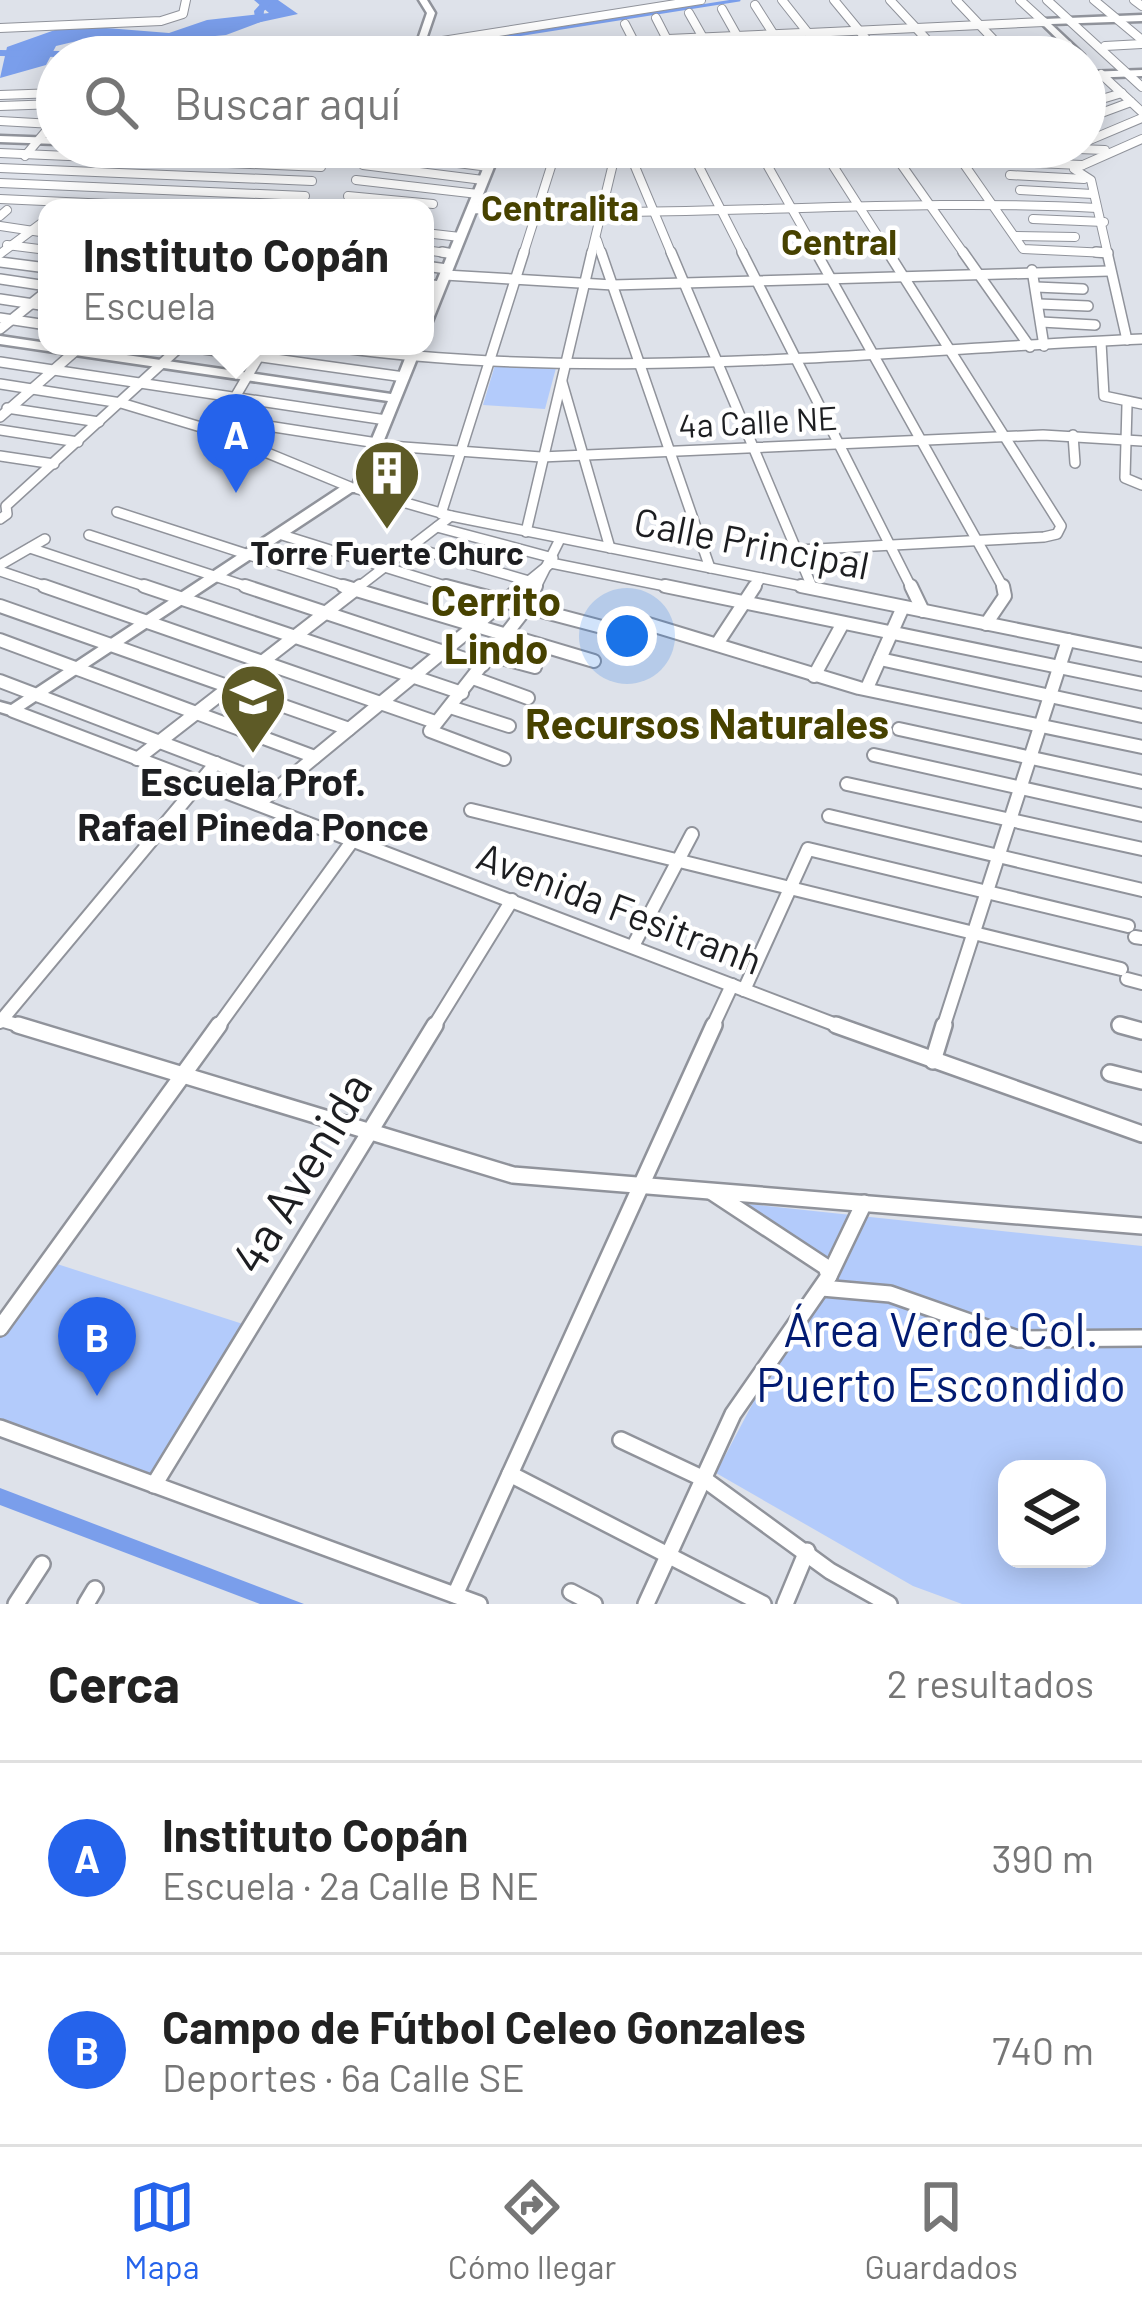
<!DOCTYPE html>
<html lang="es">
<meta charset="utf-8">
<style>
body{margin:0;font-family:Barlow,sans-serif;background:#f6f6f6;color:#222}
.controls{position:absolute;right:36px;bottom:36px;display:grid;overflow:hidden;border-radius:24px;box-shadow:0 6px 30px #0003}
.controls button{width:108px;height:108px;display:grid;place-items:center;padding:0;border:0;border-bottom:3px solid #e0e0e0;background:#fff;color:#222;font:60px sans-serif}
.you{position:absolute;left:627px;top:636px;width:42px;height:42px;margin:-30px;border:9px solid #fff;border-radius:50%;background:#1a73e8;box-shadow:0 0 0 18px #1a73e833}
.badge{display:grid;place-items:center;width:78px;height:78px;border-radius:50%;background:#2563eb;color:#fff;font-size:39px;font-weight:700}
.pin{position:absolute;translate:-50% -99px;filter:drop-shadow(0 3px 6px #0008)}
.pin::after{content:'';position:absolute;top:63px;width:42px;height:36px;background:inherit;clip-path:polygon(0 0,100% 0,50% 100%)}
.popup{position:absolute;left:38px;top:199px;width:396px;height:156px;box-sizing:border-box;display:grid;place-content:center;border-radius:24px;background:#fff;filter:drop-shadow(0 3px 9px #0005);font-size:39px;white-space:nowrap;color:#767676}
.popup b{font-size:45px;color:#222}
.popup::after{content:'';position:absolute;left:50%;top:100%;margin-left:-24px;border:24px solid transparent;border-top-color:#fff}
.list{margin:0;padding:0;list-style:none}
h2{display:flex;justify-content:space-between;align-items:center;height:156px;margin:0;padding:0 48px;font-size:51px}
h2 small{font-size:39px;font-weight:400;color:#767676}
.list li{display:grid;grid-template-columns:78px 1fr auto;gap:36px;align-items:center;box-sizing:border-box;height:192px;padding:0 48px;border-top:3px solid #e0e0e0}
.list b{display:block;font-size:45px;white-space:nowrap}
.list p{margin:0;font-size:39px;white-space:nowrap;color:#767676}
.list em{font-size:39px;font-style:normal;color:#767676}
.icon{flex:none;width:66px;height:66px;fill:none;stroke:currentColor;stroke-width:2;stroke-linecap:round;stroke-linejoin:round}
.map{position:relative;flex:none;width:1142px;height:1604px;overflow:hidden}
.search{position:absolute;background:#fff;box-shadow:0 6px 30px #0003;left:36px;right:36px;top:36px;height:132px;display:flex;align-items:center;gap:30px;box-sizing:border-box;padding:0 42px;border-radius:66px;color:#767676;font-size:45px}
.sheet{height:540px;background:#fff}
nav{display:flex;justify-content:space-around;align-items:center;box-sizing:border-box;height:168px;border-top:3px solid #e0e0e0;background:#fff;font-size:33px;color:#767676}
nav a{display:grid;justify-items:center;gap:6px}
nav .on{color:#2563eb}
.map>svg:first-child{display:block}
.green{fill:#b3cbfb;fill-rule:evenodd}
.water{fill:#7a9eeb}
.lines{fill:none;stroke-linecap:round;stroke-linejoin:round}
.stream{stroke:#7a9eeb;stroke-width:3}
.river{fill:#7a9eeb;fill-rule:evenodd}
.street-far3-casing{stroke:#90939b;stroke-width:10}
.street-far2-casing{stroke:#90939b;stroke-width:12}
.street-far1-casing{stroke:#90939b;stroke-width:16}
.street-casing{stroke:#90939b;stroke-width:20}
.secondary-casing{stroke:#90939b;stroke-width:5}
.street-far3{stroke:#fff;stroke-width:8}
.street-far2{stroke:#fff;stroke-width:9}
.street-far1{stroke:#fff;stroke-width:12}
.street{stroke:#fff;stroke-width:15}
.secondary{fill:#fff;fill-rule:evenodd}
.labels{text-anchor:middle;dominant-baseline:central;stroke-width:9;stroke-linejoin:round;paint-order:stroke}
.far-street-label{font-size:33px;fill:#1d1e21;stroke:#fff}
.far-poi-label{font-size:33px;font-weight:bold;fill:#1d1e21;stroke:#fff}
.far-neighbourhood-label{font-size:36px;font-weight:bold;fill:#474200;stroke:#fff}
.street-label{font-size:39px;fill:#1d1e21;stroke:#fff}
.poi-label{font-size:39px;font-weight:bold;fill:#1d1e21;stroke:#fff}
.neighbourhood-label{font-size:42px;font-weight:bold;fill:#474200;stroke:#fff}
.near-street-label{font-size:48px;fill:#1d1e21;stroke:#fff}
.near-park-label{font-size:48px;fill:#021b72;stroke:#fff}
</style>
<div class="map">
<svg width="1142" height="1604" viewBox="0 0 1142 1604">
<rect width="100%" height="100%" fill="#dee2ea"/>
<g class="green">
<polygon points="495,365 556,368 545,409 483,405"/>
<path d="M748,1204l394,42v358h-180l-49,-18 -197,-113 39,-74 85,-129zM1007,1469h90v90h-90z"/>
<polygon points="54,1263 246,1325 152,1483 0,1427 0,1336"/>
</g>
<g class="water">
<polygon points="254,0 278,0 298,14 178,40 131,42 98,36 56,46 46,65 0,78 7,47 69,25 169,33 207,20 269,13"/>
<polygon points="0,1488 304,1604 260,1604 0,1505"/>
</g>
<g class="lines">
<g class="stream">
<polyline points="423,50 739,0"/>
<polyline points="380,57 414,52"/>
</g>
<g class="river">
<polygon points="264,0 274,0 264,11 263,21 226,35 162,41 157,38 224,29 255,18 254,11"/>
<polygon points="129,32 134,35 132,37 60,57 0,56 0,50 60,51"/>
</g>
<g class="street-far3-casing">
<g id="street-far3">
<polyline points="782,0 827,57 1068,45"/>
<polyline points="834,0 881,57"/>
<polyline points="890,0 942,56"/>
<polyline points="956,0 1010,57"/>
<polyline points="1020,0 1044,22"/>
<polyline points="1047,0 1142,87"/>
<polyline points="1094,0 1142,40"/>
<polyline points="1134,0 1142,6"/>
<polyline points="755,5 788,57"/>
<polyline points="722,9 749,57"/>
<polyline points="689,13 714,57"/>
<polyline points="656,18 676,57"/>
<polyline points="625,24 642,57"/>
<polyline points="0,28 161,21 183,14 186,0"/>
<polyline points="809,33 1044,22"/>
<polyline points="668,39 802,33"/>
<polyline points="1105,46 1142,44"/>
<polyline points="417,55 485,57"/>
<polyline points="341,57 701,0"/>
<polyline points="1101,74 1142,112"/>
<polyline points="0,95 57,93"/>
<polyline points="1085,104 1122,93"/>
<polyline points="0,106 57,104"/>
<polyline points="1085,119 1131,102"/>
<polyline points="0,121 53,124"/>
<polyline points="1085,142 1142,118"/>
<polyline points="436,147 493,155"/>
<polyline points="689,147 744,255"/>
<polyline points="757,147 818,255"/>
<polyline points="821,147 890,255"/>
<polyline points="889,147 965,255"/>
<polyline points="952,147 1023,249 1108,253"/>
<polyline points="1025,147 1105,150"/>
<polyline points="371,152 489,167"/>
<polyline points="494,152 625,157 907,147"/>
<polyline points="0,153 321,167"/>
<polyline points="25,156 57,118"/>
<polyline points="631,157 672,255"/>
<polyline points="1009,162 1082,165"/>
<polyline points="363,165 483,180"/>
<polyline points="0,168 312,181"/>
<polyline points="1010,175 1084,179"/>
<polyline points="356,180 478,194"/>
<polyline points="0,183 305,196"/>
<polyline points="1020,190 1093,194"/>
<polyline points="348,196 433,204"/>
<polyline points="0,199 198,208"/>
<path d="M472,209c209,11 417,-12 625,-1"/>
<polyline points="0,216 7,210"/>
<polyline points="1033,219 1104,222"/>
<polyline points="0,226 47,233"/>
<polyline points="425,233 460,237"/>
<polyline points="1015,236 1075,237"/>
<polyline points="597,240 602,255"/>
<polyline points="7,245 47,250"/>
<polyline points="425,250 453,254"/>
<polyline points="0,254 47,219"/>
<polyline points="523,255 555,154"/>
<polyline points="591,255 617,147"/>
<polyline points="1108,255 1091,180 1074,169 1142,139"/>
</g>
</g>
<g class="street-far2-casing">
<g id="street-far2">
<polyline points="442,252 453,254"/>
<polyline points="601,252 710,568"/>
<polyline points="671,252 812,587"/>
<polyline points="742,252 912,589"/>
<polyline points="816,252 1004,589"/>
<polyline points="963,252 1030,347"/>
<polyline points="1096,252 1108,253"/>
<polyline points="1107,252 1127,340"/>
<polyline points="0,262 47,268"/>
<polyline points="425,266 447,269"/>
<polyline points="1032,270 1044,346"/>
<polyline points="445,275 613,285 1109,271"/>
<polyline points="0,279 47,286"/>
<polyline points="425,284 440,286"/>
<polyline points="1036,287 1083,289"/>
<polyline points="0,299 47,306"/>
<polyline points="1039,304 1088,306"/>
<polyline points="0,318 47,325"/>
<polyline points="1041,322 1095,325"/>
<polyline points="0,329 47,291"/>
<polyline points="1101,342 1104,396 1142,404"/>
<polyline points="182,346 404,377"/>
<path d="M328,346c266,38 546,5 814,-7"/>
<polyline points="0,362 386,420"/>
<polyline points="562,382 610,548"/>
<polyline points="0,384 121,403 214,431 350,487"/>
<polyline points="1127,405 1125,478 1142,485"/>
<polyline points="7,408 99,422"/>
<polyline points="0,417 81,346"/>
<polyline points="223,419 377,443"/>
<polyline points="220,423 265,346"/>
<polyline points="0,430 78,442"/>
<polyline points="1073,435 1075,463"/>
<polyline points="376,445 541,457 1043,435 1142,441"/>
<polyline points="0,456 54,464"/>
<polyline points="358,489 451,516 816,589"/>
<polyline points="117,512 354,589"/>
<polyline points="441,514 524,252"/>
<polyline points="0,519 7,514 6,506 181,346"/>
<polyline points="437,527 553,558"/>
<polyline points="526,532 592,252"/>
<polyline points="279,534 455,589"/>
<polyline points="89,535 254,589"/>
<polyline points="411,547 529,581"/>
<polyline points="30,548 153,589"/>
<polyline points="798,550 1044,537 1057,534 1061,526 888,252"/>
<polyline points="0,565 45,539"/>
<polyline points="0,571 53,589"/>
<polyline points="356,589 451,516"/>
<polyline points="519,589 551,563 680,589"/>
<polyline points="535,589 560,539"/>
<polyline points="753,589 761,578"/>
</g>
</g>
<g class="street-far1-casing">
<g id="street-far1">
<polyline points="44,586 435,722"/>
<polyline points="144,586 462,693"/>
<polyline points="245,586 483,665"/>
<polyline points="343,586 594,661"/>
<polyline points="446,586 617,631"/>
<polyline points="665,586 1142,684"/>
<polyline points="801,586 1142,655"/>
<polyline points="911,586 923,611"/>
<polyline points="0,606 349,729"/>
<polyline points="625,617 859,688 1142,747"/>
<polyline points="986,624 1005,596 1003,586"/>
<polyline points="0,640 315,757"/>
<polyline points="717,644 755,586"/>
<polyline points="490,655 535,667"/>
<polyline points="880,659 1142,716"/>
<polyline points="814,676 843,623"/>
<polyline points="473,678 528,698"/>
<polyline points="0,681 278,787"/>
<polyline points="867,688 903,607"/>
<polyline points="450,707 509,726"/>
<polyline points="13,711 844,1028"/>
<polyline points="899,729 1142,782"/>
<polyline points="874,755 1142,815"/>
<polyline points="137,759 360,586"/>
<polyline points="504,759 430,731 524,611 536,586"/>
<polyline points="847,784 1142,849"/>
<polyline points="258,804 523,586"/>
<polyline points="471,810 1121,969"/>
<polyline points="829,816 1142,890"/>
<polyline points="1135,937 1142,938"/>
<polyline points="633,946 692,834"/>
<polyline points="1127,979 1142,983"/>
<polyline points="744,990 808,849 1128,926"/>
<polyline points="0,1020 28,1028"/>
<polyline points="0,1022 216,763"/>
<polyline points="1119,1025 1132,1028"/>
<polyline points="217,1028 353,840"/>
<polyline points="433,1028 512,900"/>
<polyline points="712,1028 732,985"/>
<polyline points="943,1028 1068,640"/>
</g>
</g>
<g class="street-casing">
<g id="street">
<polyline points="18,1025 513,1175 1142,1226"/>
<polyline points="836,1025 1142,1134"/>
<polyline points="1120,1025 1142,1031"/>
<polyline points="933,1061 944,1025"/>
<polyline points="1110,1073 1142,1081"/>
<polyline points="829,1276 864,1203"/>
<polyline points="822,1288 890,1294 1018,1339 1142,1338"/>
<polyline points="0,1328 219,1025"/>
<polyline points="0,1428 479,1604"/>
<polyline points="621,1440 704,1479 830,1571 889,1604"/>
<polyline points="510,1474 763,1604"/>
<polyline points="154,1485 435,1025"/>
<polyline points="571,1592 594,1604"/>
<polyline points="455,1595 714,1025"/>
<polyline points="16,1604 42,1564"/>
<polyline points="86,1604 95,1589"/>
<polyline points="646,1604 733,1414 829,1276 826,1267 712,1192"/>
<polyline points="785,1604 807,1551"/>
</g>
</g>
<g class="secondary-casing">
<g id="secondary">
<polygon points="419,0 427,0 435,13 420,57 412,57 427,13"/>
<polygon points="1142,15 1142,21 1051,24 1084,55 1085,57 1085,58 1076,57 1040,22 1044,19"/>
<polygon points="1142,70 1142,76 1085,78 1085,72"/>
<polygon points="0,136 57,138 57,144 0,142"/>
<polygon points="194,147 366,151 368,147 378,147 369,157 199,150"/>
<polygon points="492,147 502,147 431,324 425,327 425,310"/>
<polygon points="0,336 47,343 47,346 65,346 391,394 410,346 422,346 363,492 352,492 13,716 0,712 0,702 11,705 345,484 353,484 388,401 0,344"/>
</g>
</g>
<use href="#street-far3" class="street-far3"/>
<use href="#street-far2" class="street-far2"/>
<use href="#street-far1" class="street-far1"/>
<use href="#street" class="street"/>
<use href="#secondary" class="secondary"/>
</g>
<defs>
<g id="building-pin" transform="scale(3.45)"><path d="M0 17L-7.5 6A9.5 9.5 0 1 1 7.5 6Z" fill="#5d5a26" stroke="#fff"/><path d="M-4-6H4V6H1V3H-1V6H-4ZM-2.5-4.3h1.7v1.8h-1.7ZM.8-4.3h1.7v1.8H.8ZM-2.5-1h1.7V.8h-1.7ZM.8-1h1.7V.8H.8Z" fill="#fff"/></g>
<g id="school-pin" transform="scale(3.45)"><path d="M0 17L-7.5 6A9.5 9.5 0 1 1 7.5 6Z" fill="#5d5a26" stroke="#fff"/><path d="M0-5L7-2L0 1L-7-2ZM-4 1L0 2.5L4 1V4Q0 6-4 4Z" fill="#fff"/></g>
</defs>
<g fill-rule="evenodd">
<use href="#building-pin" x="387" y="473"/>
<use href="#school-pin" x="253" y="697"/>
</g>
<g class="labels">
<g class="far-street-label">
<text transform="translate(758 421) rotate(-3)">4a Calle NE</text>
</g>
<g class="far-poi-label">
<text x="387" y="552">Torre Fuerte Churc</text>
</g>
<g class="far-neighbourhood-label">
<text x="560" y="206">Centralita</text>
<text x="839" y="240">Central</text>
</g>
<g class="street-label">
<text transform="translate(752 542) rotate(11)">Calle Principal</text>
<text transform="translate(620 907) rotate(21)">Avenida Fesitranh</text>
</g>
<g class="poi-label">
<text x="253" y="780">Escuela Prof.<tspan x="253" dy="45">Rafael Pineda Ponce</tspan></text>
</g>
<g class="neighbourhood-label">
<text x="496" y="599">Cerrito<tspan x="496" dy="48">Lindo</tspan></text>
<text x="707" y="722">Recursos Naturales</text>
</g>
<g class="near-street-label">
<text transform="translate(300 1172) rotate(-59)">4a Avenida</text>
</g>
<g class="near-park-label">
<text x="941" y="1328">Área Verde Col.<tspan x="941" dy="55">Puerto Escondido</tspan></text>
</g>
</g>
</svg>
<div class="controls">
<button><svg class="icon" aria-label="layers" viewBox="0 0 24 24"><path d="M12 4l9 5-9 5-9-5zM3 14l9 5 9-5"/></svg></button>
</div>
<div class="you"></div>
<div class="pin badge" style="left:236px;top:493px">A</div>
<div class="popup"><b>Instituto Copán</b>Escuela</div>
<div class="pin badge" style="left:97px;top:1396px">B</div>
<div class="search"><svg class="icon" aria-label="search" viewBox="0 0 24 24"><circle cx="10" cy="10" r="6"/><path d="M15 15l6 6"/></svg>Buscar aquí</div>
</div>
<section class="sheet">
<h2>Cerca<small>2 resultados</small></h2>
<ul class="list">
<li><span class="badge">A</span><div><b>Instituto Copán</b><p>Escuela · 2a Calle B NE</p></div><em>390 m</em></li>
<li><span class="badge">B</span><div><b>Campo de Fútbol Celeo Gonzales</b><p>Deportes · 6a Calle SE</p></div><em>740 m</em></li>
</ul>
</section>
<nav>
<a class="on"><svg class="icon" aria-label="map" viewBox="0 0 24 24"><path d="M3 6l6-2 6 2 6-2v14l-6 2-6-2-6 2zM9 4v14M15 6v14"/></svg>Mapa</a>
<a><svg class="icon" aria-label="directions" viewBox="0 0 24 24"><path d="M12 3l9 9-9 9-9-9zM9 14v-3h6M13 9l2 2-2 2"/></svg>Cómo llegar</a>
<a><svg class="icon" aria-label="saved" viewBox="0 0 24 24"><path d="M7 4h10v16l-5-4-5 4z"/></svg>Guardados</a>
</nav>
